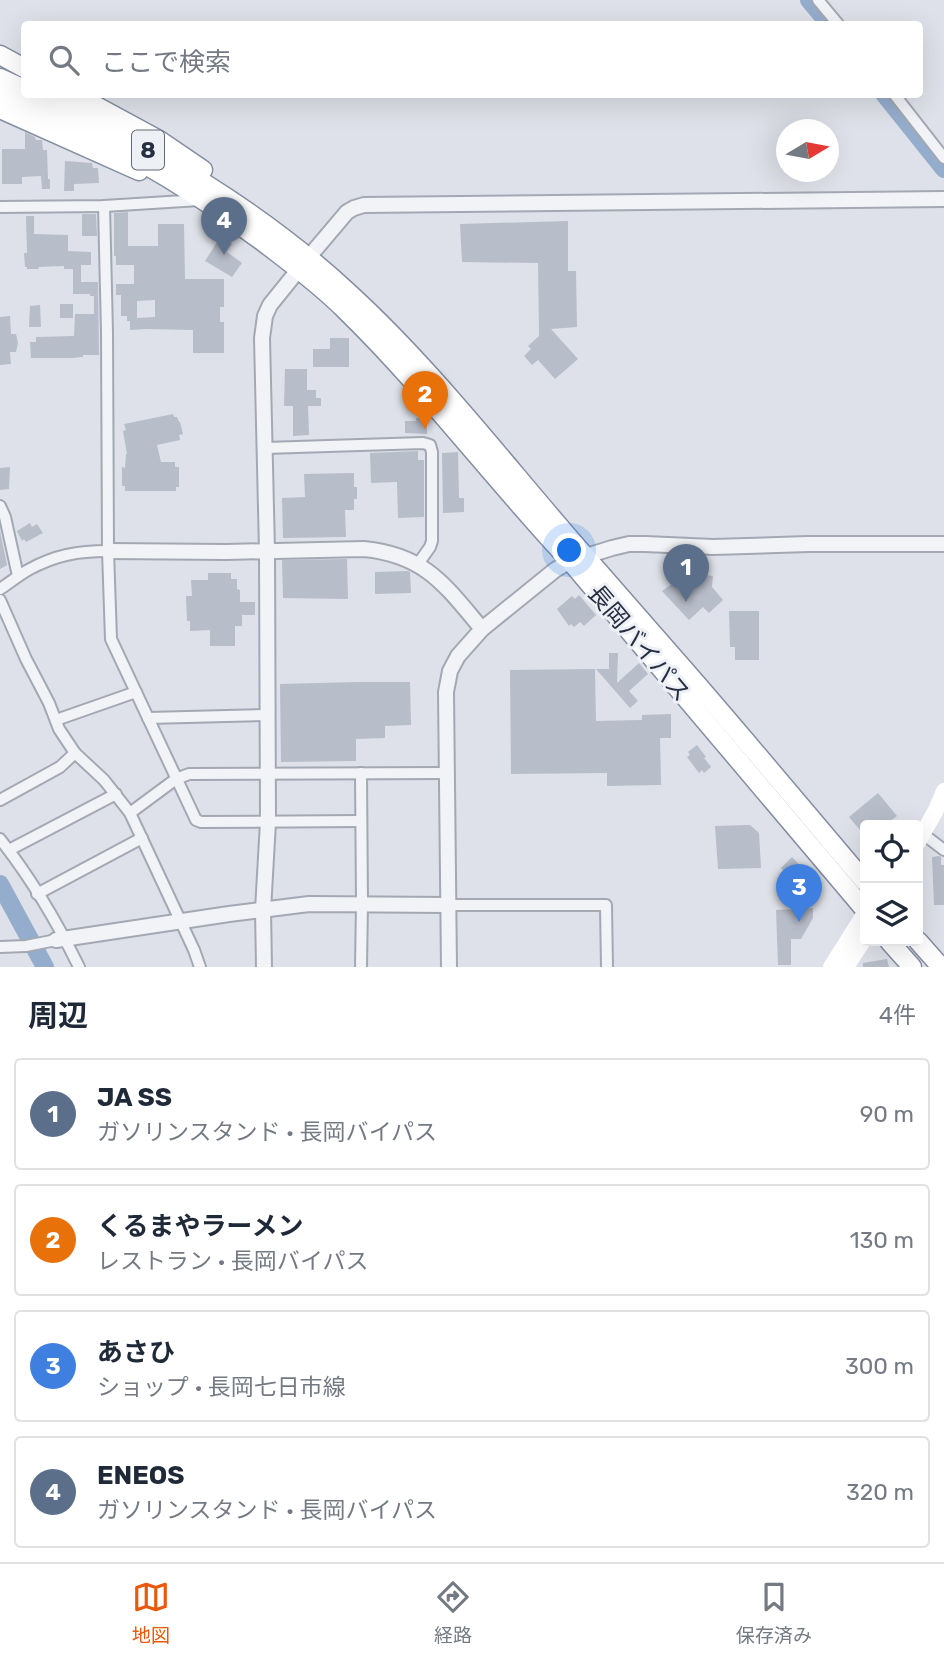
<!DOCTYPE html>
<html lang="ja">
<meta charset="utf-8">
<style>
body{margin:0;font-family:Rubik,"Noto Sans JP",sans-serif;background:#f2f2f3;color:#1f2937}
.controls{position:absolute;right:21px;bottom:21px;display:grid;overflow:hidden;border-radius:7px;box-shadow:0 7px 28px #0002}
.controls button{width:63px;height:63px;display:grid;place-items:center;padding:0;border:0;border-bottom:2px solid #e0e1e3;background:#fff;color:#1f2937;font:35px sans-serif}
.compass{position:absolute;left:776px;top:119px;width:63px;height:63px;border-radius:50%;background:#fff;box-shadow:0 7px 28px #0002;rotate:80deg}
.you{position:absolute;left:570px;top:551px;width:24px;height:24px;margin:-18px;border:5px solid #fff;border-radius:50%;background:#1a73e8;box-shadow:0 0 0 10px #1a73e833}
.badge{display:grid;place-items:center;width:46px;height:46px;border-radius:50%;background:#ea580c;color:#fff;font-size:23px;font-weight:700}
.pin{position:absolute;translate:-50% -58px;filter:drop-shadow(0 2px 4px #0008)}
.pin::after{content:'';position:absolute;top:37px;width:24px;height:21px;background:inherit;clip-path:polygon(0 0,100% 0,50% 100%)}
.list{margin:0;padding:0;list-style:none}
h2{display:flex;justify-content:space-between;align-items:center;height:91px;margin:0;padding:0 28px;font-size:30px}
h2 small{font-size:23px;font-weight:400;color:#747a83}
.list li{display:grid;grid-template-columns:46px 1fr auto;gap:21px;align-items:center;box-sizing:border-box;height:112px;margin:0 14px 14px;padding:0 14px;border:2px solid #e0e1e3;border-radius:7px}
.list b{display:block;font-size:26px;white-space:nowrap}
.list p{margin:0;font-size:23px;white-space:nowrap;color:#747a83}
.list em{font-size:23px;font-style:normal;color:#747a83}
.icon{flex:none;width:38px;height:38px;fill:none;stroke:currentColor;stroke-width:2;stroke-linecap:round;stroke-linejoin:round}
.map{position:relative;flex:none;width:944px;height:967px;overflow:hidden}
.search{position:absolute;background:#fff;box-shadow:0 7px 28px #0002;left:21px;right:21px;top:21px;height:77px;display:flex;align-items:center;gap:18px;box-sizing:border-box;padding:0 24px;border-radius:7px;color:#747a83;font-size:26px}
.sheet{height:595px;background:#fff}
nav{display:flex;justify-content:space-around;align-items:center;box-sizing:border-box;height:98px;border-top:2px solid #e0e1e3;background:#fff;font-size:19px;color:#747a83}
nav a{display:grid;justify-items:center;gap:4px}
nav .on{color:#ea580c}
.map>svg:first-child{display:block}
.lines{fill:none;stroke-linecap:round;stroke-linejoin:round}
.river{stroke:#95adcc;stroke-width:18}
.building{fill:#b7bdc9;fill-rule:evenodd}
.minor-casing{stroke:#a3a8b3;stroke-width:14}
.tertiary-casing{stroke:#a3a8b3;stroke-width:18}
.trunk-casing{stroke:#848ea1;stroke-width:21}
.minor{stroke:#f1f3f7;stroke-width:10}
.tertiary{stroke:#f1f3f7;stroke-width:14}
.secondary{stroke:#fff;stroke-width:16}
.trunk{stroke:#fff;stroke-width:18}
.labels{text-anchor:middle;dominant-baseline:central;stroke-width:6;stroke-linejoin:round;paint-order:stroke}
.shield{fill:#edf1f6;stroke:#626877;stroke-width:2}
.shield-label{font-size:23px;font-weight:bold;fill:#262e41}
.street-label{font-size:24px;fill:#262e41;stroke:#edf1f6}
</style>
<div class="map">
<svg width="944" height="967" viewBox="0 0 944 967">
<rect width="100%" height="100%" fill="#dee1e9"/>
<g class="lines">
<g class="river">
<polyline points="809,0 829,24"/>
<polyline points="884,94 944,169"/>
<polyline points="0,884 45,967"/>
</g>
</g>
<g class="building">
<polygon points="25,132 35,137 36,140 42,140 43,150 47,150 48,179 50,179 50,189 42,189 41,176 22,177 22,184 2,184 2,149 25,149"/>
<polygon points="65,161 92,163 93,168 98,168 99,183 74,184 74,191 64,191"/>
<path d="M128,212v34h30v-22h26l1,55h39v28h-4v15h4v31h-31v-23l-46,-1 -17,1v-9h-3v-5h-6v-21h-5v-11h18v-19h-18v-9h-2v-43zM155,300v17l-18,1v-17z"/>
<polygon points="82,214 96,214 97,236 82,236"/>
<polygon points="26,216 34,216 34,234 68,235 68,251 91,252 91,265 81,265 81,282 98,282 99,355 83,355 83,357 72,358 31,358 30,342 36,342 36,337 74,336 75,314 94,314 94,296 90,296 90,294 73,294 73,269 64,269 64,266 38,267 39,269 27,269 27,267 25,267 24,253 27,253"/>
<polygon points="568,221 568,271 576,271 577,327 551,329 578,359 555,379 538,360 532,365 524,356 531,349 528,346 539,336 538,263 462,262 460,224"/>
<polygon points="221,236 232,244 227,252 242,263 232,277 205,261"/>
<rect x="60" y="304" width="13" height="14"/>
<polygon points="40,305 41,327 29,327 30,306"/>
<polygon points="10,316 11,334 16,334 18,343 16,352 10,352 11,364 0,365 0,317"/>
<polygon points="330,338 349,338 349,367 313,367 313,349 330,349"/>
<polygon points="285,369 307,369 307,390 316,390 316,398 321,398 321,406 308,406 309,435 293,436 293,406 284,406"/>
<polygon points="173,414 174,417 177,417 179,422 180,422 183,434 179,435 180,440 157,445 161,462 175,462 175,467 179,467 179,487 176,487 176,491 125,491 125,486 122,486 122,467 125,468 126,454 127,454 123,431 126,430 124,424"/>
<polygon points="416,418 423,418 423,421 427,421 427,434 405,433 405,421 416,421"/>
<polygon points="418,451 418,460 424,460 424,517 398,518 397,482 371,483 370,453"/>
<polygon points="458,452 459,498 464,498 464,512 443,513 442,453"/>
<polygon points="10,467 9,489 0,490 0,468"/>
<polygon points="354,473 354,487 357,487 357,499 354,499 354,510 345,510 346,537 283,538 282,498 305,497 304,474"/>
<polygon points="30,523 32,527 37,524 43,533 26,542 24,539 22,541 17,531"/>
<polygon points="0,531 7,565 0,569"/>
<polygon points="347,559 348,599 283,598 282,560"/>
<polygon points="408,571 410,572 411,593 375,594 375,572"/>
<polygon points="208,573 231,573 231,579 237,579 237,589 240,590 240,602 255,602 255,615 242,615 242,626 235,626 235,646 210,646 210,630 190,631 190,621 187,621 186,596 192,596 191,580 208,580"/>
<polygon points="690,573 713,576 712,587 723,600 709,613 703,607 689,620 662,591 673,583 688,600"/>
<polygon points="579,595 596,615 584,626 580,622 574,627 571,624 569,626 557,609 572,596 575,599"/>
<polygon points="729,611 759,611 759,660 735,660 735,647 730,647"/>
<polygon points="609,653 618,653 617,683 639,663 648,674 629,691 638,701 630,708 596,669 609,669"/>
<polygon points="595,669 596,721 642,720 642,715 671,714 671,738 660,738 661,785 607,786 607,773 511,774 510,670"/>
<polygon points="358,682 410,682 411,725 385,726 385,738 356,739 356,761 281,762 280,684"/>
<polygon points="697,745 706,757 704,758 711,767 704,773 702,770 699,773 687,757 690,755 688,752"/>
<polygon points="878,793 897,816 885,825 865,825 865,836 849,817"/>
<polygon points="750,825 759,833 761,868 718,869 715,826"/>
<polygon points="939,856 941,857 941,865 944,865 944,905 934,905 932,857"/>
<polygon points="792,857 820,886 808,897 781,868"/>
<polygon points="813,908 813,918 801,939 791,939 791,965 778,965 776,910"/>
<polygon points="887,959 889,967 863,967 863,963"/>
</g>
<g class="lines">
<g class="minor-casing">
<g id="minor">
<polyline points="818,0 838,24"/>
<polyline points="894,94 944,158"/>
<polyline points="104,206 107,332 108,551 111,639 196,820 201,822 361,821"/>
<polyline points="0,207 104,206 200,200"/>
<polyline points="265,448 423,443 430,445 432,452 432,541 430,547 418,564"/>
<polyline points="0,506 5,517 18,576"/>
<path d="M0,589c9,-6 18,-13 28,-19 27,-15 50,-19 80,-19"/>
<polyline points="0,600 26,659 49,703 59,729 75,753 104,780 130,813 194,950 200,967"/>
<polyline points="148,718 267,715"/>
<polyline points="56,720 136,692"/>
<polyline points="361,773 362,904 361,967"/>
<polyline points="0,800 60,767 75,753"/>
<polyline points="130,813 176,779 189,774 447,773"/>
<polyline points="923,834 944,850"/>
<path d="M0,839c31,39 57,83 79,128"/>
<polyline points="9,850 116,794"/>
<polyline points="37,894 142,838"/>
<polyline points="448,905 606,905 607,967"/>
<polyline points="0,947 26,946 56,940"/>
</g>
</g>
<g class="tertiary-casing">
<g id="tertiary">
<polyline points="308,258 347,212 354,208 364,205 944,199"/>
<path d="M108,551l118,1 138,-3c61,6 81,36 118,80"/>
<polyline points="56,940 229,914 309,904 448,905"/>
<polyline points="264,967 263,910 268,822 267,551 262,338 265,316 270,305 299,269"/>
<polyline points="449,967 446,692 450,671 458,656 482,629 555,570 570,561 612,548 629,544 645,544 713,547 808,544 944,544"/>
</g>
</g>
<g class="trunk-casing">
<g id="trunk">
<polyline points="0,55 24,68"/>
<polyline points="0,78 24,89"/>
<path d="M37,94c112,51 222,115 312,199 84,77 154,169 229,255 39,45 79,90 118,135 57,66 113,133 169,199"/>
<polyline points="74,94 159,140 203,170"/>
<path d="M0,95c97,38 183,87 267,150 26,20 53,40 77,64 81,79 149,170 226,252l295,349"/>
<polyline points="0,109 139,171"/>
<polyline points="889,941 912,967"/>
<polyline points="918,941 941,967"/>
</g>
</g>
<use href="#minor" class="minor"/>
<use href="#tertiary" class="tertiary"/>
<g class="secondary">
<polyline points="918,842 936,810 944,791"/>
<polyline points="831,967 865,913"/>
<polyline points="846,967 865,938"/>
</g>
<use href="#trunk" class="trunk"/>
</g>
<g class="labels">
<rect class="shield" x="132" y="130.5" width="32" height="39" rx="5"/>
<g class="shield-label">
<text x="148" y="150">8</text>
</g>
<g class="street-label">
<text transform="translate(639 643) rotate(50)">長岡バイパス</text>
</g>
</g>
</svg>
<div class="controls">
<button><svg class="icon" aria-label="locate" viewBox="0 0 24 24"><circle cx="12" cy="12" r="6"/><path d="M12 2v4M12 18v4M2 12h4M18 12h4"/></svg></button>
<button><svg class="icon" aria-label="layers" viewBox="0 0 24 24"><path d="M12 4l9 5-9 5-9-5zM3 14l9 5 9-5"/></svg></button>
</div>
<svg class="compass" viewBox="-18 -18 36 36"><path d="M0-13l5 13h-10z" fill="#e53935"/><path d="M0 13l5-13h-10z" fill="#747a83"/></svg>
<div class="you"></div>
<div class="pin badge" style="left:686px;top:602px;background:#5c6f8a">1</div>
<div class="pin badge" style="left:425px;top:429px;background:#e8710a">2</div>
<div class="pin badge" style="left:799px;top:922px;background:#3f7fe0">3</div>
<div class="pin badge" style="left:224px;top:255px;background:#5c6f8a">4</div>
<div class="search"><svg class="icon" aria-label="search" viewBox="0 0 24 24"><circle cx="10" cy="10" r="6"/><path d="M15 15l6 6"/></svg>ここで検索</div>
</div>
<section class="sheet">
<h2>周辺<small>4件</small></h2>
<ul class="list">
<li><span class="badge" style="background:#5c6f8a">1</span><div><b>JA SS</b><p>ガソリンスタンド · 長岡バイパス</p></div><em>90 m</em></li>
<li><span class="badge" style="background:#e8710a">2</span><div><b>くるまやラーメン</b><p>レストラン · 長岡バイパス</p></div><em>130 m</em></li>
<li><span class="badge" style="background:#3f7fe0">3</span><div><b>あさひ</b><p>ショップ · 長岡七日市線</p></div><em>300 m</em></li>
<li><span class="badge" style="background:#5c6f8a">4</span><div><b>ENEOS</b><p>ガソリンスタンド · 長岡バイパス</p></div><em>320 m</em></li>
</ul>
</section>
<nav>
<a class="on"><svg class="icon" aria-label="map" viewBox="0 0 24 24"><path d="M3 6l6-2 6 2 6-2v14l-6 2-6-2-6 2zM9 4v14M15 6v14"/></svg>地図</a>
<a><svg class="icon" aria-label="directions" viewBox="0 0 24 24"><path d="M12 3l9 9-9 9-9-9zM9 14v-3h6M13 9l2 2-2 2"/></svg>経路</a>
<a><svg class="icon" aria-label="saved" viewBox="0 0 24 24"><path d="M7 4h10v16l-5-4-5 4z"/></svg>保存済み</a>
</nav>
